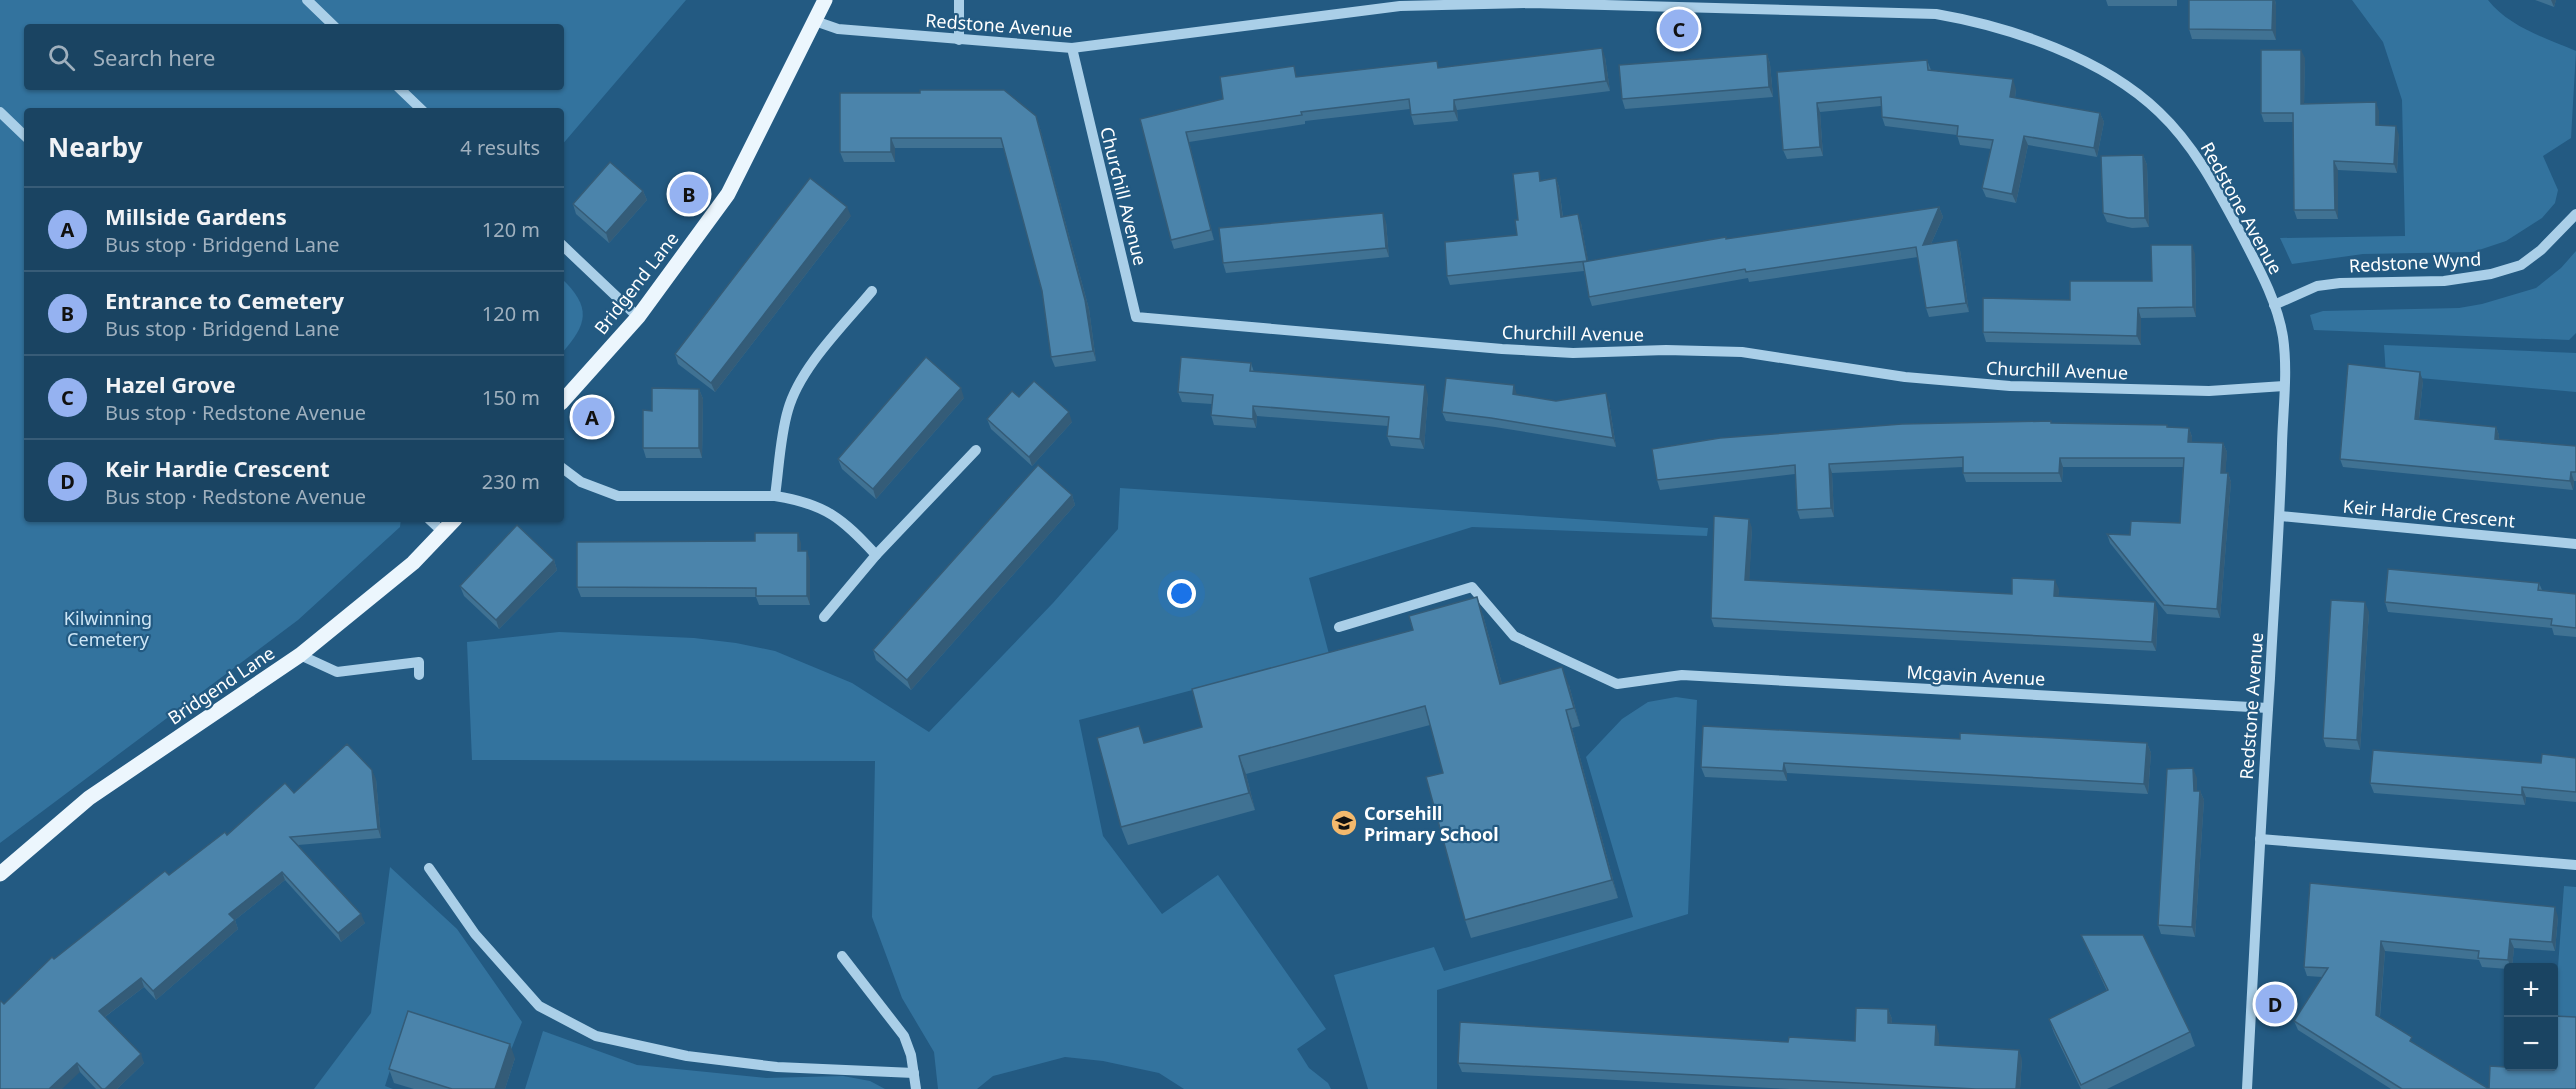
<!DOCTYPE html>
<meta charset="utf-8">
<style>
body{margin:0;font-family:"Noto Sans",sans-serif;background:#274e6b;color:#f1f3f6}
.controls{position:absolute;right:18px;bottom:18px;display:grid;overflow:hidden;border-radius:6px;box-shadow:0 2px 4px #0004}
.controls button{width:54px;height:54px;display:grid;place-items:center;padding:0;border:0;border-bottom:2px solid #385c77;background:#1a4462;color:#f1f3f6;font:30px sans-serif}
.you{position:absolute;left:1182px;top:594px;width:21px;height:21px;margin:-15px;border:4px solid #fff;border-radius:50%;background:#1a73e8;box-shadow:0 0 0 9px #1a73e833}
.badge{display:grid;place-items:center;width:39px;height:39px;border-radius:50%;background:#95b2f1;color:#111;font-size:20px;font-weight:700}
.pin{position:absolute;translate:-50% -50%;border:3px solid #fff;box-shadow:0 2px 6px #0006}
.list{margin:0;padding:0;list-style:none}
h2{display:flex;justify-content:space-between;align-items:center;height:78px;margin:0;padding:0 24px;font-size:26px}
h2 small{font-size:20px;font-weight:400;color:#9fb0be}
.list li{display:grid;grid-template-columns:39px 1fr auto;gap:18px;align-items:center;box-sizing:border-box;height:84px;padding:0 24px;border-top:2px solid #385c77}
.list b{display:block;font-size:22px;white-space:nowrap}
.list p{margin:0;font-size:20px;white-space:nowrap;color:#9fb0be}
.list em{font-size:20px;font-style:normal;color:#9fb0be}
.icon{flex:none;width:33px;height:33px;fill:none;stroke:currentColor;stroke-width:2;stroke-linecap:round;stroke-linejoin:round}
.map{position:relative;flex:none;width:2576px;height:1089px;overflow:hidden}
.search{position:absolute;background:#1a4462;box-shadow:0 2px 4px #0004;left:24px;top:24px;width:540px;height:66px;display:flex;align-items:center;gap:15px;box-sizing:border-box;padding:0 21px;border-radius:6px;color:#9fb0be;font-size:22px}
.panel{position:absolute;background:#1a4462;box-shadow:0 2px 4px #0004;left:24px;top:108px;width:540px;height:414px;border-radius:6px}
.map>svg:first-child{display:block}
.green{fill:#33739e;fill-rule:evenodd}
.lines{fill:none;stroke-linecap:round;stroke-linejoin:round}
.minor{stroke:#aacfe8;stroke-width:10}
.major{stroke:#ecf6fd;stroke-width:15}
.wall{fill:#407293}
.shaded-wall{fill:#345c78}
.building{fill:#4b84ab;stroke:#345c78;stroke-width:1.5}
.labels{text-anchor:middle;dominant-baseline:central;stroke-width:4.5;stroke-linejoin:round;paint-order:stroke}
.street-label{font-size:18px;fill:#fff;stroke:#235a82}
.park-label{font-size:18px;fill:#cee6f6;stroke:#235a82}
.poi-label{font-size:18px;font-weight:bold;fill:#fff;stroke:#235a82;text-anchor:start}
</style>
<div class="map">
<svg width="2576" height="1089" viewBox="0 0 2576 1089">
<rect width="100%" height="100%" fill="#235a82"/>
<g class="green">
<path d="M0,0h686l-125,146v-35h-534v408h374l-1,8 -102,93 -298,223zM27,27h534v60h-534z"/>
<path d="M2352,0h136c21,27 58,38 88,51l-5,87 -28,18 15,34 -3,13 -13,15 -36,23 -33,11 -110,2 -71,10 -12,-26 125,-2 -3,-136 -19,-58z"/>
<polygon points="2576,251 2576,333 2569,340 2314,330 2310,315 2323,311 2459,308 2482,304 2536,288 2561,268"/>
<path d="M561,278c31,29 27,46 0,76z"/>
<polygon points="2384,345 2576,353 2576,392 2386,375"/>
<polygon points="1120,488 1708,528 1707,536 1472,527 1309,578 1329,654 1079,720 1103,836 1162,914 1218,875 1326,1029 1297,1049 1309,1068 1328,1083 1331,1089 1184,1089 1159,1073 1103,1061 1065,1057 993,1076 977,1089 938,1089 934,1052 902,998 872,917 875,761 472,760 467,642 559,632 694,638 736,643 775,651 852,683 929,732 1053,603 1118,529"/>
<polygon points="1676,697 1697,700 1688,914 1437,990 1437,1089 1368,1089 1334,975 1434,947 1444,971 1633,917 1586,757 1622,719 1648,702"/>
<polygon points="390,867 457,929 522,1022 511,1050 407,1017 385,1086 393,1089 314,1089 371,1013"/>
<polygon points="2564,886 2576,887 2576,1020 2554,1020"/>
<polygon points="543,1031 637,1065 766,1078 843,1076 870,1081 885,1089 525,1089"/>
</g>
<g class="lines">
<g class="minor">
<polyline points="307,0 335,27"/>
<polyline points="959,0 959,40"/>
<path d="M815,21l23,8 234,19 328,-42 131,-3 405,11c75,13 167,44 223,98 35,33 58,77 81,120 17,33 37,68 43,105 5,35 0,72 -1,107 -2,79 -8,156 -12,234 -9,137 -16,274 -23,411"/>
<polyline points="1072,48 1136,317 1502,349 1573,353 1666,350 1742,352 1905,377 2010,386 2209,391 2284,386"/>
<polyline points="398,87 423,111"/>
<polyline points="0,112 27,138"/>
<polyline points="561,244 638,317"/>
<polyline points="2274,305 2317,286 2340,283 2444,281 2491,274 2521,265 2541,250 2576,214"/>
<path d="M561,467l20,15 37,14h157c51,8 68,23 101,59"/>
<path d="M775,496c4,-28 5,-59 13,-86 12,-43 56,-85 84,-119"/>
<polyline points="2280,516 2576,544"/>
<polyline points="429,519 443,532"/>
<polyline points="824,617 876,555 976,450"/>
<polyline points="1339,627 1472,587 1514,636 1617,684 1682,675 2268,708"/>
<polyline points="300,655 337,672 419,662 419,675"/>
<polyline points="2260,839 2576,865"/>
<polyline points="429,868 475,934 539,1006 596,1036 687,1056 777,1067 914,1073"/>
<polyline points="842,956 904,1036 911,1055 916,1089"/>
</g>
<g class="major">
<polyline points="561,403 638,317 728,194 825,0"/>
<polyline points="0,874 89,798 300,655 413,563 455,519"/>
</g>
</g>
<g class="wall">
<polygon points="2106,0 2177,0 2177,6 2108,6"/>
<polygon points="2189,0 2275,0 2276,5 2276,40 2192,39 2189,29"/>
<polygon points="2535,0 2556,0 2554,7"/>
<polygon points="1767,54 1770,64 1773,97 1625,109 1622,99"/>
<polygon points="1605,57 1610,91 1457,110 1458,121 1414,125 1411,115 1410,109 1305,121 1305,124 1189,142 1214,240 1174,249 1171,240 1140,119 1223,99 1298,77"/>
<polygon points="2305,58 2304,103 2379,111 2379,125 2399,135 2397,173 2338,170 2338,219 2297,219 2294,210 2293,122 2264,122 2261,113"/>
<polygon points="1927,60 1931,70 2016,89 2015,98 2100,113 2104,122 2097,157 2028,145 2016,203 1986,197 1982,188 1991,149 1960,145 1957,135 1885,126 1882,117 1881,106 1820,112 1823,156 1787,159 1783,150 1777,72"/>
<polygon points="840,93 1036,116 1039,125 1089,309 1096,361 1055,367 1051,357 1042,291 1004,148 895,148 895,162 844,162 840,152"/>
<polygon points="2143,155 2147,165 2149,227 2132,228 2107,222 2103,213"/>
<polygon points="1556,178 1559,187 1563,217 1581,223 1588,261 1726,239 1939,207 1943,217 1931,244 1957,240 1960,250 1969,312 1929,317 1926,308 1918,257 1749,282 1748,278 1592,306 1589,297 1584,271 1450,285 1447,276 1517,235 1518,220 1542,180"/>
<polygon points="643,191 647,200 609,243 576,214 573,204"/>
<polygon points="851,216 715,392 678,364 675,354"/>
<polygon points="1386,222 1389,257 1226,273 1223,263"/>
<polygon points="2195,254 2196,317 2141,318 2141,345 1986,342 1983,332 2070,300 2152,281"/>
<polygon points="1251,363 1254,372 1428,395 1424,449 1391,446 1387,436 1388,426 1257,416 1256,428 1214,425 1211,415 1212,404 1182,402 1178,392"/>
<polygon points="2423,381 2419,419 2496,427 2499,435 2499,439 2576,446 2576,481 2574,481 2573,490 2343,467 2340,459"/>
<polygon points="699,389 703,399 702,458 646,458 643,448 652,411"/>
<polygon points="1517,395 1556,401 1609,402 1616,447 1495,427 1446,421 1442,412"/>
<polygon points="1019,397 1072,422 1032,466 991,429 987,419"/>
<polygon points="964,398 876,499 842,469 838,459"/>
<polygon points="2052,423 2167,425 2168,427 2189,428 2192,437 2192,442 2223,443 2227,452 2225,473 2228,473 2231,482 2220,618 2167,614 2110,543 2107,534 2130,535 2180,523 2183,467 2063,467 2062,482 1966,482 1963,473 1963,467 1832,473 1834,517 1800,519 1797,510 1795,474 1660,490 1657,480"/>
<polygon points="1072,495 1075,505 911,690 876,660 873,650"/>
<polygon points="1752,528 1749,580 2012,594 2059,589 2058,596 2158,611 2156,651 1714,627 1711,618"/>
<polygon points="801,543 801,551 810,561 810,605 759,605 756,597 581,597 577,587"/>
<polygon points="554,560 557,570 499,629 464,596 460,586"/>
<polygon points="2539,583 2542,590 2576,594 2576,637 2554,635 2552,628 2388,612 2385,602"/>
<polygon points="2369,612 2360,750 2326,747 2323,738"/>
<polygon points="1483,615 1502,684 1569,685 1580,726 1572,728 1618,898 1471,938 1465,920 1443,773 1430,725 1246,774 1255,810 1128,845 1121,827 1145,743 1202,727 1413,630"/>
<polygon points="1960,739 2147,743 2151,753 2148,794 1787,773 1787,781 1705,777 1701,767"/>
<polygon points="2576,758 2576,802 2526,797 2525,805 2374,793 2370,783 2541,763"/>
<polygon points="2197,778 2197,791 2200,791 2204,800 2195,937 2161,934 2158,925"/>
<polygon points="376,779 381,838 298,845 365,923 341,942 285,880 235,920 238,929 156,1000 144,987 105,1017 144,1063 117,1089 96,1089 80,1072 4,1004 54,959 169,875 227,835"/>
<polygon points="2310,883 2558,917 2555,951 2514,948 2512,968 2508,968 2508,969 2482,967 2479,960 2385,951 2380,1017 2415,1044 2489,1089 2391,1089 2298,1030 2294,1021 2322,977 2307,976 2304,967"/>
<polygon points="2081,935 2190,1032 2195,1046 2107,1089 2081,1089 2054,1033 2049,1019 2107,991 2087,948"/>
<polygon points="1888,1009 1892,1019 1892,1023 1939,1034 1939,1045 2022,1059 2020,1089 1790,1089 1462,1072 1458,1063 1788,1042 1855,1041"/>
<polygon points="515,1058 505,1089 414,1089 394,1083 389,1069"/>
</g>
<g class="shaded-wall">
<polygon points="2273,0 2275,0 2276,5 2276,40 2272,30"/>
<polygon points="2551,0 2556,0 2554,7"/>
<polygon points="1602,48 1605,57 1610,91 1606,81"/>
<polygon points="2301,50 2305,58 2304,112 2301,104"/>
<polygon points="1767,54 1770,64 1773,97 1769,87"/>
<polygon points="2013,79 2016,89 2014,106 2010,97"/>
<polygon points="1454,100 1457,110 1458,121 1454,111"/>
<polygon points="2376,102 2379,111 2379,134 2376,125"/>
<polygon points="1817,103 1820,112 1823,156 1820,147"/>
<polygon points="2100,113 2104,122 2097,157 2094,148"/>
<polygon points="1036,116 1039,125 1089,309 1096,361 1093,351"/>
<polygon points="2396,126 2399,135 2397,173 2394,164"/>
<polygon points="1186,132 1189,142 1214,240 1211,230"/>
<polygon points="2024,136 2028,145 2016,203 2012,194"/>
<polygon points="891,138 895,148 895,162 891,152"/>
<polygon points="2143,155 2147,165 2149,227 2145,218"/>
<polygon points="2334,161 2338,170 2338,219 2335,210"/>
<polygon points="1556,178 1559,187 1564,226 1561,217"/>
<polygon points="643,191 647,200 609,243 606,233"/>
<polygon points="847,207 851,216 715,392 711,383"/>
<polygon points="1939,207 1943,217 1926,255 1923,245"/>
<polygon points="1383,213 1386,222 1389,257 1386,248"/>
<polygon points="1578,214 1581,223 1590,270 1587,262"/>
<polygon points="1957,240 1960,250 1969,312 1966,303"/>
<polygon points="2192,245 2195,254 2196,317 2193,307"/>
<polygon points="2138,308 2141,318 2141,345 2137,336"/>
<polygon points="2420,372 2423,381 2418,427 2415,419"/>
<polygon points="1425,385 1428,395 1424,449 1420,439"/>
<polygon points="1514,385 1517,395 1513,394"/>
<polygon points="961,388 964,398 876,499 873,489"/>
<polygon points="699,389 703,399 702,458 699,448"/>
<polygon points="1606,393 1609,402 1616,447 1613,438"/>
<polygon points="1253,406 1257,416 1256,428 1253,419"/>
<polygon points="1069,412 1072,422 1032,466 1029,457"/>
<polygon points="2496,427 2499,435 2498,448 2495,439"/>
<polygon points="2189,428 2192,437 2192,451 2188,442"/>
<polygon points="2223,443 2227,452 2225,482 2221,473"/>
<polygon points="2060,458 2063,467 2062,482 2059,473"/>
<polygon points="1829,464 1832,473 1834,517 1831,508"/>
<polygon points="2571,472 2574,481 2573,490 2570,481"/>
<polygon points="2228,473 2231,482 2220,618 2217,609"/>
<polygon points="1072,495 1075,505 911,690 907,680"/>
<polygon points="1749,519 1752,528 1749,589 1745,580"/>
<polygon points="798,533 801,543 801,561 798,551"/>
<polygon points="807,551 810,561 810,605 807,596"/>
<polygon points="554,560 557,570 499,629 496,620"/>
<polygon points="2055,580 2059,589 2058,605 2054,596"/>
<polygon points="1477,597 1483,615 1507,702 1500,684"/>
<polygon points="2155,602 2158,611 2156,651 2152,642"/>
<polygon points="2365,602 2369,612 2360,750 2357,740"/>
<polygon points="1562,667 1569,685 1580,726 1574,708"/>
<polygon points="1566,710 1572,728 1618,898 1612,880"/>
<polygon points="2147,743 2151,753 2148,794 2144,784"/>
<polygon points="1239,756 1246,774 1255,810 1249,793"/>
<polygon points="1784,763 1787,773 1787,781 1783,771"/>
<polygon points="2193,768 2197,778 2197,800 2194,791"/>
<polygon points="372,770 376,779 381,838 378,829"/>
<polygon points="2522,787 2526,797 2525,805 2522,795"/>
<polygon points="2200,791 2204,800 2195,937 2192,927"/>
<polygon points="282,872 285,880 235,920 238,929 156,1000 153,991 229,914"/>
<polygon points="2555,907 2558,917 2555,951 2552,942"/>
<polygon points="361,914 365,923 341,942 338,933"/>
<polygon points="2510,939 2514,948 2512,968 2511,968 2508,960"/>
<polygon points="2381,941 2385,951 2379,1024 2376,1015"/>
<polygon points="141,978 144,987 102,1019 99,1011"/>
<polygon points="1888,1009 1892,1019 1891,1033 1888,1023"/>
<polygon points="1936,1025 1939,1034 1939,1055 1935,1045"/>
<polygon points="510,1044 515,1058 505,1089 495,1089"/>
<polygon points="2019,1050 2022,1059 2020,1089 2016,1089"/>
<polygon points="141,1054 144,1063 117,1089 105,1089"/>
<polygon points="77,1063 80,1072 62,1089 49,1089"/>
</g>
<g class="building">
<polygon points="2189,0 2273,0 2272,30 2189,29"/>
<polygon points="1602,48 1606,81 1454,100 1454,111 1411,115 1409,99 1301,112 1302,115 1186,132 1211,230 1171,240 1140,119 1223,99 1220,77 1294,66 1296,77 1437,61 1438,68"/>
<polygon points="2261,50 2301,50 2301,104 2376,102 2376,125 2396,126 2394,164 2334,161 2335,210 2294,210 2293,113 2261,113"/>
<polygon points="1767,54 1769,87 1622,99 1619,65"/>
<polygon points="1927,60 1928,70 2013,79 2010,97 2100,113 2094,148 2024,136 2012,194 1982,188 1993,140 1957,136 1958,126 1882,117 1881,97 1817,103 1820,147 1783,150 1777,72"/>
<polygon points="920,90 1004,90 1036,116 1085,300 1093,351 1051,357 1042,291 1001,138 891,138 891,152 840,152 840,93 920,93"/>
<polygon points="2143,155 2145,218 2128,218 2103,213 2101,156"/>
<polygon points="610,162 643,191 606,233 573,204"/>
<polygon points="1539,171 1540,181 1556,178 1561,217 1578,214 1587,261 1447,276 1445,242 1517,235 1515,220 1518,220 1513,174"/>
<polygon points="810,178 847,207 711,383 675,354"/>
<polygon points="1939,207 1923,245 1957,240 1966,303 1926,308 1916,247 1746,272 1745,269 1589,297 1583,262 1726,237 1726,239"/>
<polygon points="1383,213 1386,248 1223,263 1219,228"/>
<polygon points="2151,245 2192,245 2193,307 2138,308 2137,336 1983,332 1983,298 2070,300 2070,281 2152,281"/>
<polygon points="926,357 961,388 873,489 838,459"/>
<polygon points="1181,357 1251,363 1250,371 1425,385 1420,439 1387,436 1389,417 1253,406 1253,419 1211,415 1213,395 1178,392"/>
<polygon points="2348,364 2420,372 2415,419 2496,427 2495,439 2576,446 2576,472 2571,472 2570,481 2340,459"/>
<polygon points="1446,378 1514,385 1513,394 1556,401 1606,393 1613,438 1491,418 1442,412"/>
<polygon points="1034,381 1069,412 1029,457 987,419 1012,391 1019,397"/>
<polygon points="652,388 699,389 699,448 643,448 643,410 652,411"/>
<polygon points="2051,421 2051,423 2167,425 2167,427 2189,428 2188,442 2223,443 2221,473 2228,473 2217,609 2164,605 2107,534 2130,535 2131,521 2180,523 2184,458 2060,458 2059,473 1963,473 1963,457 1829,464 1831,508 1797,510 1795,465 1657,480 1652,449 1720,438 1902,424"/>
<polygon points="1038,465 1072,495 907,680 873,650"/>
<polygon points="1714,516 1749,519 1745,580 2012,594 2012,578 2055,580 2054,596 2155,602 2152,642 1711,618"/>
<polygon points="517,525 554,560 496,620 460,586"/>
<polygon points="755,533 798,533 798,551 807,551 807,596 756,596 756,588 577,587 577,542 755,541"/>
<polygon points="2388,569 2539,583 2538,590 2576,594 2576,628 2551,625 2552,619 2385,602"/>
<polygon points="1477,597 1500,684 1562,667 1574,708 1566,710 1612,880 1465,920 1426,777 1443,773 1425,706 1239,756 1249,793 1121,827 1097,738 1139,726 1144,743 1202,727 1192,689 1413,630 1409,616"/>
<polygon points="2331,600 2365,602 2357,740 2323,738"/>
<polygon points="1703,726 1960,739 1960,733 2147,743 2144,784 1784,763 1783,771 1701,767"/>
<polygon points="347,744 372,770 378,829 290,837 361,914 338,933 282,872 229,914 235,920 153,991 141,978 99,1011 141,1054 105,1089 102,1089 77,1063 49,1089 0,1089 0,1002 1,1001 4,1004 52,957 54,959 165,871 169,875 225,832 227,835 285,783 294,793"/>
<polygon points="2373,750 2541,763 2542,754 2576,758 2576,792 2522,787 2522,795 2370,783"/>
<polygon points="2193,768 2194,791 2200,791 2192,927 2158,925 2167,769"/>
<polygon points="2310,883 2555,907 2552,942 2510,939 2508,960 2478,958 2479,951 2381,941 2376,1015 2412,1037 2410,1041 2489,1089 2402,1089 2294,1021 2328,968 2304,967"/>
<polygon points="2081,935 2143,935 2190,1032 2081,1085 2049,1019 2108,990"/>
<polygon points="1856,1008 1888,1009 1888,1023 1936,1025 1935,1045 2019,1050 2016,1089 1976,1089 1458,1063 1460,1022 1788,1042 1789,1037 1855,1041"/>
<polygon points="408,1011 510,1044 495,1089 452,1089 389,1069"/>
<polygon points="2553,1016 2576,1017 2576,1089 2489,1089 2490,1066 2520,1068 2520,1066 2553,1066"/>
</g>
<defs>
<g id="school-disc" transform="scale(1.35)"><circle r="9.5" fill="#f3b96d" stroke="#235a82"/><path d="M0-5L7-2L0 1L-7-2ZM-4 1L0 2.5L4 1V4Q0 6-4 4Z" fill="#111"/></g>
</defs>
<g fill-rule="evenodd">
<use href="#school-disc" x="1344" y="823"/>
</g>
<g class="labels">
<g class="street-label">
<text transform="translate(999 25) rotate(4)">Redstone Avenue</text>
<text transform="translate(1124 196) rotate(76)">Churchill Avenue</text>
<text transform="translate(2242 208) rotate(61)">Redstone Avenue</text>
<text transform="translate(2415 262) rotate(-3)">Redstone Wynd</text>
<text transform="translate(636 283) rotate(-52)">Bridgend Lane</text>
<text transform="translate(1573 333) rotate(1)">Churchill Avenue</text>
<text transform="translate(2057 370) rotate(2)">Churchill Avenue</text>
<text transform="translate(2429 513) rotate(5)">Keir Hardie Crescent</text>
<text transform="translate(1976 675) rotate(3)">Mcgavin Avenue</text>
<text transform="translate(221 685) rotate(-34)">Bridgend Lane</text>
<text transform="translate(2251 706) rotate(-86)">Redstone Avenue</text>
</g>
<g class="park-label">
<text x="108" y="618">Kilwinning<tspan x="108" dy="21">Cemetery</tspan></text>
</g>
<g class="poi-label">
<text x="1364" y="813">Corsehill<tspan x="1364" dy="21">Primary School</tspan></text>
</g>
</g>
</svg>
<div class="controls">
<button>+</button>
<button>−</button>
</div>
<div class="you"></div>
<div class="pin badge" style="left:592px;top:417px">A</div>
<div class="pin badge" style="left:689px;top:194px">B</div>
<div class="pin badge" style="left:1679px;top:29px">C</div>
<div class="pin badge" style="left:2275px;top:1004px">D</div>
<div class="search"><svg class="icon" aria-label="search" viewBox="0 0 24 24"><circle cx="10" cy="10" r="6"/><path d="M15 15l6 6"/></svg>Search here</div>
<section class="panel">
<h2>Nearby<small>4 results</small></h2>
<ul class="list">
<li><span class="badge">A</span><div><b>Millside Gardens</b><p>Bus stop · Bridgend Lane</p></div><em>120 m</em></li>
<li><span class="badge">B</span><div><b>Entrance to Cemetery</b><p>Bus stop · Bridgend Lane</p></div><em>120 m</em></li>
<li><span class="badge">C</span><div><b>Hazel Grove</b><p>Bus stop · Redstone Avenue</p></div><em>150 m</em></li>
<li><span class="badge">D</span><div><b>Keir Hardie Crescent</b><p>Bus stop · Redstone Avenue</p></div><em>230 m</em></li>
</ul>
</section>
</div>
